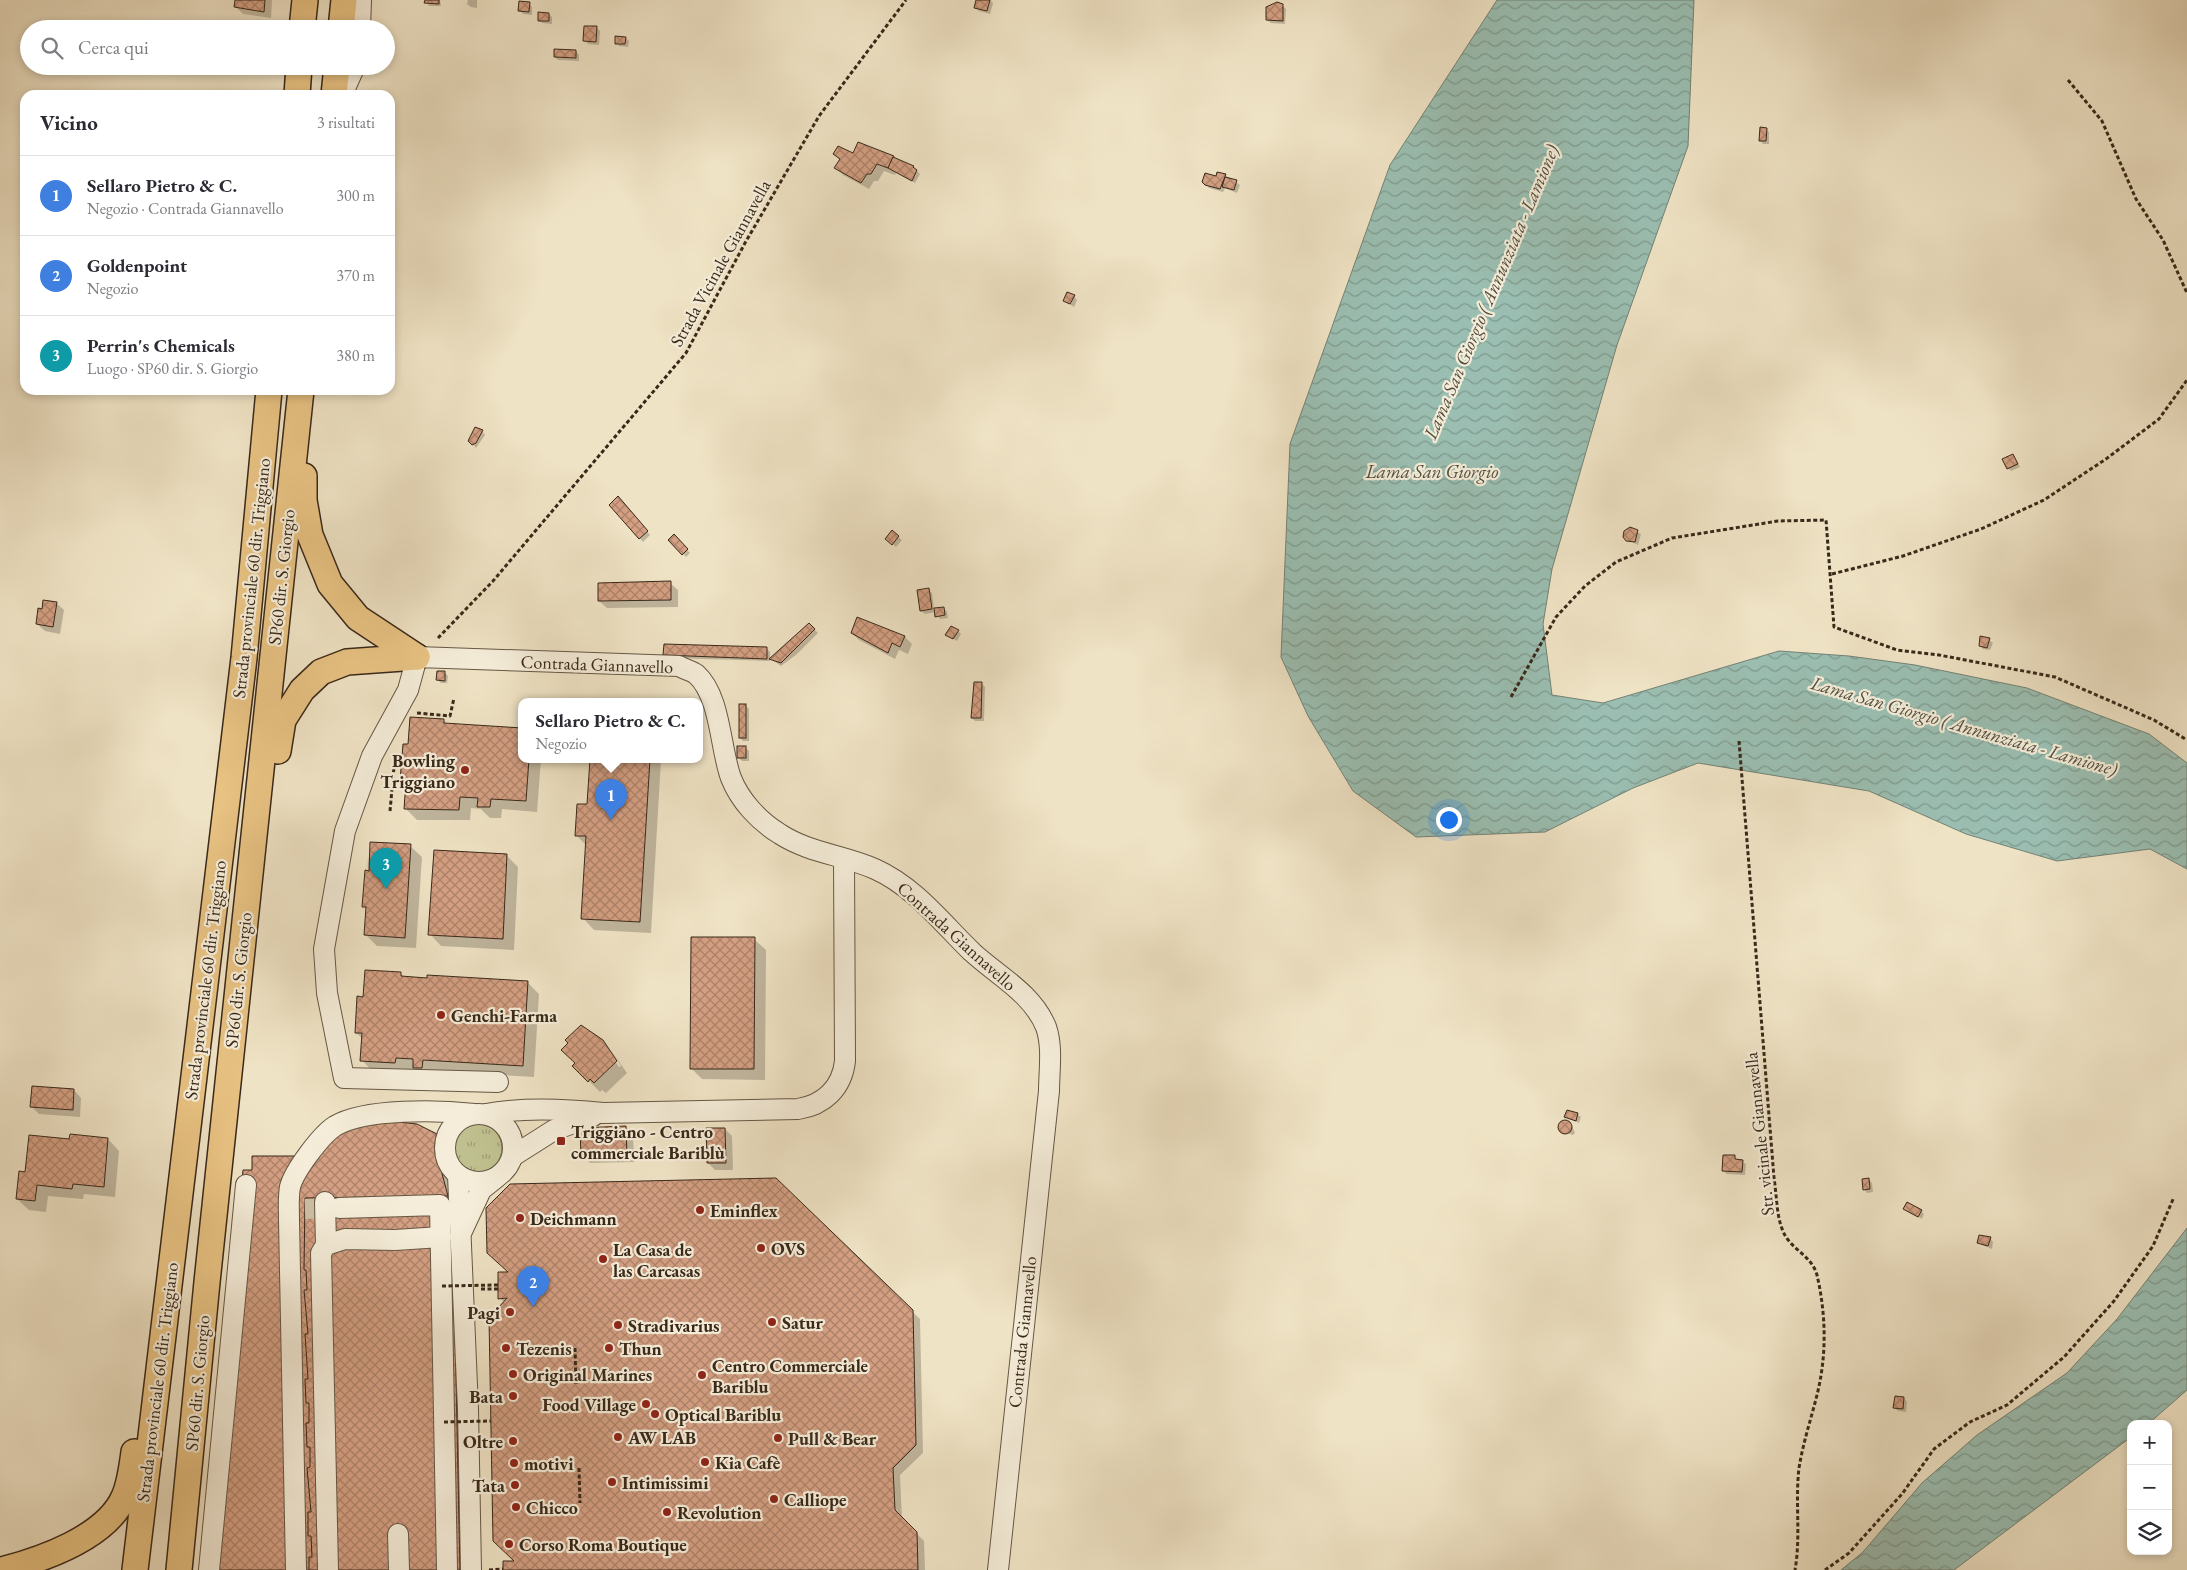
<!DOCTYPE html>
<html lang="it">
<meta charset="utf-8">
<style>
body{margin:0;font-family:"EB Garamond",serif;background:#f2f2f3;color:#2b2b33}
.controls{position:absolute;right:15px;bottom:15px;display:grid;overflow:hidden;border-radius:10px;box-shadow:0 2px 8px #0003}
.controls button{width:45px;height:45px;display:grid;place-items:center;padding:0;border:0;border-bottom:1px solid #e1e1e2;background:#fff;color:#2b2b33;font:25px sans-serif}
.you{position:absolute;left:1448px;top:819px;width:18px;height:18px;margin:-12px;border:4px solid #fff;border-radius:50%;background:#1a73e8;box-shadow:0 0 0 8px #1a73e833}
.badge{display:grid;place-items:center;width:32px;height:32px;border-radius:50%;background:#7c3aed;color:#fff;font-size:16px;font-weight:700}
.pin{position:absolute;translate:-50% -41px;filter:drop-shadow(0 1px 2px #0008)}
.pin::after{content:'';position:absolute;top:26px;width:18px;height:15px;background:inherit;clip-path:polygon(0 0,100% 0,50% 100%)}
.popup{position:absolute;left:518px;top:698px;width:185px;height:65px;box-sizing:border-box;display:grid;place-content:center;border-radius:10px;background:#fff;filter:drop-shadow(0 1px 4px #0005);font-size:16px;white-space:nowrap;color:#7c7c81}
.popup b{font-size:19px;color:#2b2b33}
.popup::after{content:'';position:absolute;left:50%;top:100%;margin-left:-10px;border:10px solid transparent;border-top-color:#fff}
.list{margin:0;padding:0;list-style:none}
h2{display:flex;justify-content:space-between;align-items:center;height:65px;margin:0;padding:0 20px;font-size:21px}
h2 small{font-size:16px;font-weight:400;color:#7c7c81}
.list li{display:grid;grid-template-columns:32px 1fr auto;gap:15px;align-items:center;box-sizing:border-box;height:80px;padding:0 20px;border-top:1px solid #e1e1e2}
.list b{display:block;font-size:19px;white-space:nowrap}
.list p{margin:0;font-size:16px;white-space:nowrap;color:#7c7c81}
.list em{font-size:16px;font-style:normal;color:#7c7c81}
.icon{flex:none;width:28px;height:28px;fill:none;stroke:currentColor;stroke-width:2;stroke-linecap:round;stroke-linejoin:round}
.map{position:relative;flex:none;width:2187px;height:1570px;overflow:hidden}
.search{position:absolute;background:#fff;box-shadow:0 2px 8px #0003;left:20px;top:20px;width:375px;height:55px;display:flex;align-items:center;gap:12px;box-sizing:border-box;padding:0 18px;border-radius:28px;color:#7c7c81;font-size:19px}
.panel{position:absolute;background:#fff;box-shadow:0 2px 8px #0003;left:20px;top:90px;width:375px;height:305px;border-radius:15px}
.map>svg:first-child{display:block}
.grass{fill:url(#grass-tufts);stroke:#7c7454}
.water{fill:url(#water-waves);stroke:#738274}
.shadow{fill:#0003}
.building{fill:url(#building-cross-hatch);stroke:#392819}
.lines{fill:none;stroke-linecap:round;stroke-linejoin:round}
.minor-tunnel{stroke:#cbbea3;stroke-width:20;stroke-dasharray:20 10;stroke-linecap:butt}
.minor-casing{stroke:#665744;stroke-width:22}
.major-casing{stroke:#392819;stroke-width:28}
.path{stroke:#392819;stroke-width:3;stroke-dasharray:4 2.5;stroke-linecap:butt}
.minor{stroke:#f5edd9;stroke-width:20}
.major{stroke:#e8c282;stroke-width:25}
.path-bridge{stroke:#392819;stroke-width:3;stroke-dasharray:4 2.5;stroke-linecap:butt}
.poi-dot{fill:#8f2418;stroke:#f5edd9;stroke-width:2}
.labels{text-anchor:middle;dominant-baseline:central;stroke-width:4.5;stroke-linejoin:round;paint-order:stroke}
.street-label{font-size:18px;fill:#392819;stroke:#f5edd9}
.poi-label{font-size:18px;font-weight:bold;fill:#392819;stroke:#f5edd9;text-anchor:start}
.water-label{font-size:19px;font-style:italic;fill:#514e3f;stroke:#f5edd9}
</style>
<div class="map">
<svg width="2187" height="1570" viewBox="0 0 2187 1570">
<defs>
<pattern id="grass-tufts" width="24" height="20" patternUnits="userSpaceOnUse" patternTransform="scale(1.25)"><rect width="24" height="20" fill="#c0c190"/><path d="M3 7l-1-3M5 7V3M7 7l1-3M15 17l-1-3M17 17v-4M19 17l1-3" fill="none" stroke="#9d9d75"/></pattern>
<pattern id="water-waves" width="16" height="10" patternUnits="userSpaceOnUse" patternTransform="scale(1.25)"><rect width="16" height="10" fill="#9abeb1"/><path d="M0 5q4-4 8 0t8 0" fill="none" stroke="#7f9a8f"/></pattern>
<pattern id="building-cross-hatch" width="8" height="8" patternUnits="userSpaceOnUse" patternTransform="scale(1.25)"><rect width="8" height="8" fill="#d49f82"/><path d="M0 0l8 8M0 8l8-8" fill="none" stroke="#ad826a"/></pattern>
</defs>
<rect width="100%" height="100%" fill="#efe3c5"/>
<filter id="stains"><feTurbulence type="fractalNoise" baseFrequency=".004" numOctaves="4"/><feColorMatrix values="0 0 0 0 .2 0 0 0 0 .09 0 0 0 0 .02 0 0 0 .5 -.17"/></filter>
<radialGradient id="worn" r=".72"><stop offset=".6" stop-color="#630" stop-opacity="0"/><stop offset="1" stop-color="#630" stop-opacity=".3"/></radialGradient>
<circle class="grass" cx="478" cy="1148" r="24"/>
<g class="water">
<polygon points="1497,0 1694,0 1688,146 1617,345 1552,569 1543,624 1552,695 1603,703 1779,651 1849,656 1915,665 2027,688 2149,734 2187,763 2187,869 2150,849 2057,861 1966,834 1869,791 1698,763 1633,788 1545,832 1416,837 1353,791 1308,716 1281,657 1290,444 1390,165"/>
<polygon points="2187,1228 2187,1390 2148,1424 2131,1424 2131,1437 1954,1570 1841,1570 1863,1552 1922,1483 1977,1435 2067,1373 2117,1319"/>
</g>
<g class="shadow">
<polygon points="236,0 272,0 271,18 243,14 236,7"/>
<polygon points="426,0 440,0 441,6 429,6"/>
<polygon points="468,0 477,0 477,8 471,7 467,4"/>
<polygon points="977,0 990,0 993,3 990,14 979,11 976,8"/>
<polygon points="529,3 532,7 532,15 523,14 520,10"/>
<polygon points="1282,5 1286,9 1285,24 1271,23 1267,20"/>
<polygon points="549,14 552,17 552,24 542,23 539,20"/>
<polygon points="597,28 600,31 599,45 588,44 585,41"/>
<polygon points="626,38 629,41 628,47 619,46 616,43"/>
<polygon points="576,51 579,55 579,61 558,60 555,57"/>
<polygon points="1766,129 1769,132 1769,144 1763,144 1760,140"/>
<polygon points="835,154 893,157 913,167 920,174 915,183 896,173 895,175 884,171 878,181 874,181 869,189 843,175 836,167 840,160"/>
<polygon points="1225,175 1240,185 1237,193 1225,188 1223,192 1209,188 1203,182"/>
<polygon points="1074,296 1077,300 1074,307 1064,301"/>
<polygon points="482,431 485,435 476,448 470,441"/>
<polygon points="2013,455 2020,467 2011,471 2008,468"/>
<polygon points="622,501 650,535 643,542 611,505"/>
<polygon points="1630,529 1641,534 1638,545 1626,539"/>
<polygon points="892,532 902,540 896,547 890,542"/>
<polygon points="674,536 690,553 686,557 670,540"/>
<polygon points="670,583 678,590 678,607 607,608 599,601"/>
<polygon points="928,590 932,593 934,609 944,608 947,612 948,618 940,619 936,612 925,614 921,611"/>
<polygon points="56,603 64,610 60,634 45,631 37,624 43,610"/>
<polygon points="809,624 818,633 797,654 781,666 771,659"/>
<polygon points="958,631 961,634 957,641 947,635"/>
<polygon points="852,633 905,637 912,644 908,654 899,650 895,659 859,640"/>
<polygon points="1989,640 1993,643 1990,650 1983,649 1980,646"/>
<polygon points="766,648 770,652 770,661 668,658 665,654"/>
<polygon points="444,672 448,676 447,683 441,683 438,680"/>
<polygon points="982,684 985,687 984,721 975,721 972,718"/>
<polygon points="745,705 749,709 749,741 743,741 740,738"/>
<polygon points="444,721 447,724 522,729 522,759 541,759 537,812 502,809 501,818 490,818 481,809 471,808 470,820 417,820 405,808 407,786 402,780 409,745"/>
<polygon points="745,747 749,751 749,761 742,761 739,758"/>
<polygon points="591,759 661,759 651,933 594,930 583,918 587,846 576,835 588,806"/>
<polygon points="410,846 422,857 416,948 377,946 366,935 367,910 364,907 370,872"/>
<polygon points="507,856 518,867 514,950 441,946 430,934"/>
<polygon points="754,939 766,950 765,1080 702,1079 691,1068"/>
<polygon points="400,973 405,978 527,982 539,994 534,1077 434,1071 425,1079 416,1069 407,1069 406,1074 373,1072 362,1060 363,1039 356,1033 364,998"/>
<polygon points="604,1045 619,1067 621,1066 610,1049 627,1073 606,1093 602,1090 600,1092 574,1066"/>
<polygon points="74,1090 81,1098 80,1117 39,1114 31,1106"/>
<polygon points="1577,1114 1581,1117 1579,1123 1566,1117"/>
<polygon points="1562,1123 1571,1124 1575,1133 1573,1135 1563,1132 1559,1129"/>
<polygon points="626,1128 633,1135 634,1162 590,1163 583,1156"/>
<polygon points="725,1129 732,1136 733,1170 715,1170 708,1163"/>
<polygon points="438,1136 454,1151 451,1167 463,1212 474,1570 205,1570 253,1171 298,1157"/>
<polygon points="108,1139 119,1151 115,1197 84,1194 83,1199 48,1196 46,1212 29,1210 17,1199 70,1140"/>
<polygon points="1734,1156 1738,1160 1746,1164 1745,1175 1727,1174 1723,1171"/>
<polygon points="776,1179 920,1319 923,1453 900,1475 902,1519 924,1541 925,1570 505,1570 516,1562 505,1303 500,1298 510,1273"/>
<polygon points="1869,1180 1872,1183 1873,1192 1867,1193 1864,1189"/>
<polygon points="1905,1209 1921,1211 1924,1214 1922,1219"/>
<polygon points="1990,1238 1993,1242 1992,1249 1978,1243"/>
<polygon points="1904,1398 1907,1402 1906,1412 1898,1411 1894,1408"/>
</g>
<g class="building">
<polygon points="235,0 265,0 264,12 234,7"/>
<polygon points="425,0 439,0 439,4 424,3"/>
<polygon points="976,0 990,0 987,11 974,8"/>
<polygon points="519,1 530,2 529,12 518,11"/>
<polygon points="1277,2 1283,4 1283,21 1266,20 1266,7"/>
<polygon points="538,12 549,13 549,21 538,21"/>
<polygon points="584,26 597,26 596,42 583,41"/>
<polygon points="615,36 626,37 625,44 615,44"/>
<polygon points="554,49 576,50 576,58 554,57"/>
<polygon points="1760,127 1767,128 1766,141 1759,141"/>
<polygon points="858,142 894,156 888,168 877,164 871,174 867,174 861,183 834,168 840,159 833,154 838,146 853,153"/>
<polygon points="893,157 914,166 913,167 917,170 912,181 888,168"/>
<polygon points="1217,172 1226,174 1220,189 1205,185 1202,182 1205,173 1216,176"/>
<polygon points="1225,177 1237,180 1234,190 1222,187"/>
<polygon points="1067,292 1075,295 1070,304 1063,301"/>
<polygon points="475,427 483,430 476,443 472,445 468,441"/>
<polygon points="2013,454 2018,464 2007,469 2002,459"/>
<polygon points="618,496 648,531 639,539 609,505"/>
<polygon points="1630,527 1638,530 1635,542 1626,541 1623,537 1624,531"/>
<polygon points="892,530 899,536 892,545 885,539"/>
<polygon points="674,534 688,549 682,555 668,540"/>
<polygon points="671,581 671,600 598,601 598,583"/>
<polygon points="929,588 932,609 920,611 917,590"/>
<polygon points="43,600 57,602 53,627 36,624 38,608 42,609"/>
<polygon points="944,607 945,615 935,617 934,608"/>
<polygon points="857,617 905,636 900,647 892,643 888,653 851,633"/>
<polygon points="809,623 815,629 781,663 769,659"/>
<polygon points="951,626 959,630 953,639 945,635"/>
<polygon points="1980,636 1990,638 1987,648 1979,646"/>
<polygon points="664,644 767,647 767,659 663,655"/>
<polygon points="437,671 445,671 445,681 436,680"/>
<polygon points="974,682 982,682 981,718 971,718"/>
<rect x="739" y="704" width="7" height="34"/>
<polygon points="410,717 444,719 444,723 522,728 522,759 529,759 526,801 491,799 490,807 477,807 478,798 460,797 459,810 404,809 406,781 400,781 403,744 408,744"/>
<rect x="737" y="746" width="9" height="12"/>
<polygon points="590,759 650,759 640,922 581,919 586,836 575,836 577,804 587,804"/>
<polygon points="370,842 411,844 405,938 364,935 366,907 362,907 365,870 369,871"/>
<polygon points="434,850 507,854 503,939 428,935"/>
<polygon points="691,937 755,937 754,1069 690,1069"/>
<polygon points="365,970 401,972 401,976 427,978 427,975 528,981 523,1066 423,1060 422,1068 413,1068 413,1059 396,1058 395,1063 360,1061 362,1033 355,1033 357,996 363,997"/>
<polygon points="581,1025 603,1040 617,1061 594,1083 590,1079 588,1082 572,1066 575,1063 561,1050 568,1043 565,1040"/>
<polygon points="32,1086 74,1089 73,1110 30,1107"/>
<polygon points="1567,1110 1578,1113 1576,1121 1564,1117"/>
<circle cx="1565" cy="1127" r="7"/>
<polygon points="390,1121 417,1124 439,1135 436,1151 448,1196 450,1275 454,1276 460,1570 203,1570 243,1170 252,1170 252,1156 298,1156 319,1133"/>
<polygon points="626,1126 627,1155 581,1157 580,1128"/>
<polygon points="706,1128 725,1128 726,1163 707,1163"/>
<polygon points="70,1134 108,1138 104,1187 73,1184 72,1189 37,1185 35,1201 16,1199 19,1171 25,1172 29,1135 69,1139"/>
<polygon points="1723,1155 1735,1155 1735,1159 1743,1160 1742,1172 1722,1171"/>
<polygon points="776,1178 913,1310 916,1445 893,1468 895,1510 917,1532 918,1570 503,1570 503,1561 514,1561 493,1541 489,1318 507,1298 498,1299 498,1272 508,1272 487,1253 486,1208 510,1184"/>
<polygon points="1869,1178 1870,1189 1863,1190 1862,1179"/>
<polygon points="448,1196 450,1275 454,1276 460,1570 309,1570 309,1557 312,1557 311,1536 308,1536 308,1512 311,1512 307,1468 310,1467 310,1447 307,1447 306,1423 309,1423 309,1403 306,1403 305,1379 308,1379 305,1334 308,1334 304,1290 307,1290 306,1270 304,1270 305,1198"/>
<polygon points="1907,1202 1922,1210 1918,1217 1903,1209"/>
<polygon points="1979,1235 1991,1237 1988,1246 1977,1243"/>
<polygon points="1895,1396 1904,1397 1903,1409 1893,1408"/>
</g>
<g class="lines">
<polyline class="minor-tunnel" points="305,1209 339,1208"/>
<g class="minor-casing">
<g id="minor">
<polyline points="360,29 361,0"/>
<polyline points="342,95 355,66"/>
<path d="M498,1082l-154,-4 -17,-85 -3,-44 21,-118 27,-75 36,-66 9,-33 262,9c5,3 13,5 17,8 25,22 24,75 35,104 9,23 28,43 49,56 29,19 64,21 95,35 40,18 67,54 97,83 26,24 60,41 74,75 7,20 3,44 3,64l-51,479"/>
<circle cx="479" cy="1148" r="34"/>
<path d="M486,1114c38,-7 79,-5 117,-1l195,-4c26,-4 44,-21 47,-48l-1,-202"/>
<polyline points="513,1156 554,1130 593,1116"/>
<polyline points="458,1175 468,1409 471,1570"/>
<polyline points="325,1202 326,1245"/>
<polyline points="339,1208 440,1205 447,1570"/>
<polyline points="462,1231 481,1190 496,1178"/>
<polyline points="398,1534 399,1570"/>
<polyline points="209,1570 246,1185"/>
<path d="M296,1570l-7,-349c0,-11 -1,-23 1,-34 4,-16 31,-52 45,-61 30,-18 105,-16 139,-12"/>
<polyline points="328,1570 321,1253 326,1245 345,1239 395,1240 441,1237"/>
</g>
</g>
<g class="major-casing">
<g id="major">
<polyline points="302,29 305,0"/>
<polyline points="341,29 344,0"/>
<polyline points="297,95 299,66"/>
<polyline points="334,95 337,66"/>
<polyline points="304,476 304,500 310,535 330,584 358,618 417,657"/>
<polyline points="278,751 283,720 302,690 321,672 347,662 417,657"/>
<path d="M2,1570c38,-10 104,-32 122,-73 6,-13 8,-30 10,-45"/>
<polyline points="135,1570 244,658 269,390"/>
<polyline points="179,1570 207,1282 301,390"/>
</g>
</g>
<g class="path">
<polyline points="2068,80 2102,121 2136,199 2163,240 2187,293"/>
<polyline points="1832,574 1903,556 1981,529 2044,500 2106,459 2159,419 2187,380"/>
<polyline points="438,638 493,581 686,353 745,243 819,116 906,0"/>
<polyline points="1511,697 1556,617 1585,586 1616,562 1672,538 1778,521 1826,520 1834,627 1897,650 1939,655 2055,677 2154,720 2187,740"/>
<polyline points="417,713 450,716 454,698"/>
<path d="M1739,741l35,437c3,18 2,43 12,59 9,14 26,20 31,38 9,39 10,80 0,120 -6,24 -14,48 -18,73 -4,34 2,68 -4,102"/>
<polyline points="390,811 395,756"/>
<polyline points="481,1289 498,1289"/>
<polyline points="575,1348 576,1384"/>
<polyline points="579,1468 580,1503"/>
<polyline points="489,1570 503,1569"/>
<polyline points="1825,1570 1849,1553 1902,1494 1934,1449 1970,1422 2007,1405 2064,1357 2114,1301 2153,1246 2174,1197"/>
</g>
<use href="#minor" class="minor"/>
<use href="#major" class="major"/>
<g class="path-bridge">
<polyline points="442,1286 498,1285"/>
<polyline points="444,1422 491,1421"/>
</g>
</g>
<g class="poi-dot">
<circle cx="465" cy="770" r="5"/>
<circle cx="441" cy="1015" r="5"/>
<rect x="556" y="1136" width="10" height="10" rx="2.5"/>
<circle cx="700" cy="1210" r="5"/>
<circle cx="520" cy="1218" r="5"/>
<circle cx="761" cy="1248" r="5"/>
<circle cx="603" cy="1259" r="5"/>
<circle cx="510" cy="1312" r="5"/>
<circle cx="772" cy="1322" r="5"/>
<circle cx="618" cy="1325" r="5"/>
<circle cx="506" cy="1348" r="5"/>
<circle cx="609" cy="1348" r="5"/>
<circle cx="513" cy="1374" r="5"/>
<circle cx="702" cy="1375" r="5"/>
<circle cx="513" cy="1396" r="5"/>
<circle cx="646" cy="1404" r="5"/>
<circle cx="655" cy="1414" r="5"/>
<circle cx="618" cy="1437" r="5"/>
<circle cx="778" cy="1438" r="5"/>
<circle cx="513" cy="1441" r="5"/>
<circle cx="705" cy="1462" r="5"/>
<circle cx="514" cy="1463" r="5"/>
<circle cx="612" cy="1482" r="5"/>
<circle cx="515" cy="1485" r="5"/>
<circle cx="774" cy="1499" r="5"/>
<circle cx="516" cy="1507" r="5"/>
<circle cx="667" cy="1512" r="5"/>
<circle cx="509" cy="1544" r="5"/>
</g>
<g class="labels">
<g class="street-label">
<text transform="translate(720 263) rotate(-61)">Strada Vicinale Giannavella</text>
<text transform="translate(281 577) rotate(-84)">SP60 dir. S. Giorgio</text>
<text transform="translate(251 578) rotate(-84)">Strada provinciale 60 dir. Triggiano</text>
<text transform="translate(597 664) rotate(2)">Contrada Giannavello</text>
<text transform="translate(957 936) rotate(42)">Contrada Giannavello</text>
<text transform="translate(205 980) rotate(-83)">Strada provinciale 60 dir. Triggiano</text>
<text transform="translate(238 980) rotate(-84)">SP60 dir. S. Giorgio</text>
<text transform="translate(1759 1134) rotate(-96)">Str. vicinale Giannavella</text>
<text transform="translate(1022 1332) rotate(-84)">Contrada Giannavello</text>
<text transform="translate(157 1382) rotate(-83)">Strada provinciale 60 dir. Triggiano</text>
<text transform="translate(197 1383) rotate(-85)">SP60 dir. S. Giorgio</text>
</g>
<g class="poi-label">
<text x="455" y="760" text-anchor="end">Bowling<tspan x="455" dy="21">Triggiano</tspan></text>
<text x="451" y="1015">Genchi-Farma</text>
<text x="571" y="1131">Triggiano - Centro<tspan x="571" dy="21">commerciale Bariblù</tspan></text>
<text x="710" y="1210">Eminflex</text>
<text x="530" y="1218">Deichmann</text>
<text x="771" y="1248">OVS</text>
<text x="613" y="1249">La Casa de<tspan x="613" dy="21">las Carcasas</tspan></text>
<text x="500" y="1312" text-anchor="end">Pagi</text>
<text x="782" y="1322">Satur</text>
<text x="628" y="1325">Stradivarius</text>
<text x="516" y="1348">Tezenis</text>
<text x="619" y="1348">Thun</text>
<text x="712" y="1365">Centro Commerciale<tspan x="712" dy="21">Bariblu</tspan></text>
<text x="523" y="1374">Original Marines</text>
<text x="503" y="1396" text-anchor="end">Bata</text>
<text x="636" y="1404" text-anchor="end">Food Village</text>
<text x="665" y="1414">Optical Bariblu</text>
<text x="628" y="1437">AW LAB</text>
<text x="788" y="1438">Pull &amp; Bear</text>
<text x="503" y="1441" text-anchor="end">Oltre</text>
<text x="715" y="1462">Kia Cafè</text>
<text x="524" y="1463">motivi</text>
<text x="622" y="1482">Intimissimi</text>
<text x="505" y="1485" text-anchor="end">Tata</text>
<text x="784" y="1499">Calliope</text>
<text x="526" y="1507">Chicco</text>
<text x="677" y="1512">Revolution</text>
<text x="519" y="1544">Corso Roma Boutique</text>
</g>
<g class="water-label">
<text transform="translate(1491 292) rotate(-67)">Lama San Giorgio ( Annunziata - Lamione)</text>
<text x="1432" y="471">Lama San Giorgio</text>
<text transform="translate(1964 726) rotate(16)">Lama San Giorgio ( Annunziata - Lamione)</text>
</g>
</g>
<rect width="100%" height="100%" filter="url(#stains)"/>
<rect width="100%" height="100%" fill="url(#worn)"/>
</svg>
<div class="controls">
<button>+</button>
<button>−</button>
<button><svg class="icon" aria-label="layers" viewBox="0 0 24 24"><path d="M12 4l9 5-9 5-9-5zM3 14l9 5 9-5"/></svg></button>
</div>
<div class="you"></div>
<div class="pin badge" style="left:611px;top:820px;background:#3f7fe0">1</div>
<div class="popup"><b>Sellaro Pietro &amp; C.</b>Negozio</div>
<div class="pin badge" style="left:533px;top:1307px;background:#3f7fe0">2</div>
<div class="pin badge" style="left:386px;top:889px;background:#0f9aa8">3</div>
<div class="search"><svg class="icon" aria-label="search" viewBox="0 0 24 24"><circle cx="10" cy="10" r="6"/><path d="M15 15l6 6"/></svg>Cerca qui</div>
<section class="panel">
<h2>Vicino<small>3 risultati</small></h2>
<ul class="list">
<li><span class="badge" style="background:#3f7fe0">1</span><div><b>Sellaro Pietro &amp; C.</b><p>Negozio · Contrada Giannavello</p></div><em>300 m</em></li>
<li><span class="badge" style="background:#3f7fe0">2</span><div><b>Goldenpoint</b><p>Negozio</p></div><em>370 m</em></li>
<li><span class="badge" style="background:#0f9aa8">3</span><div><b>Perrin's Chemicals</b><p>Luogo · SP60 dir. S. Giorgio</p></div><em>380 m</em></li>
</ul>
</section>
</div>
